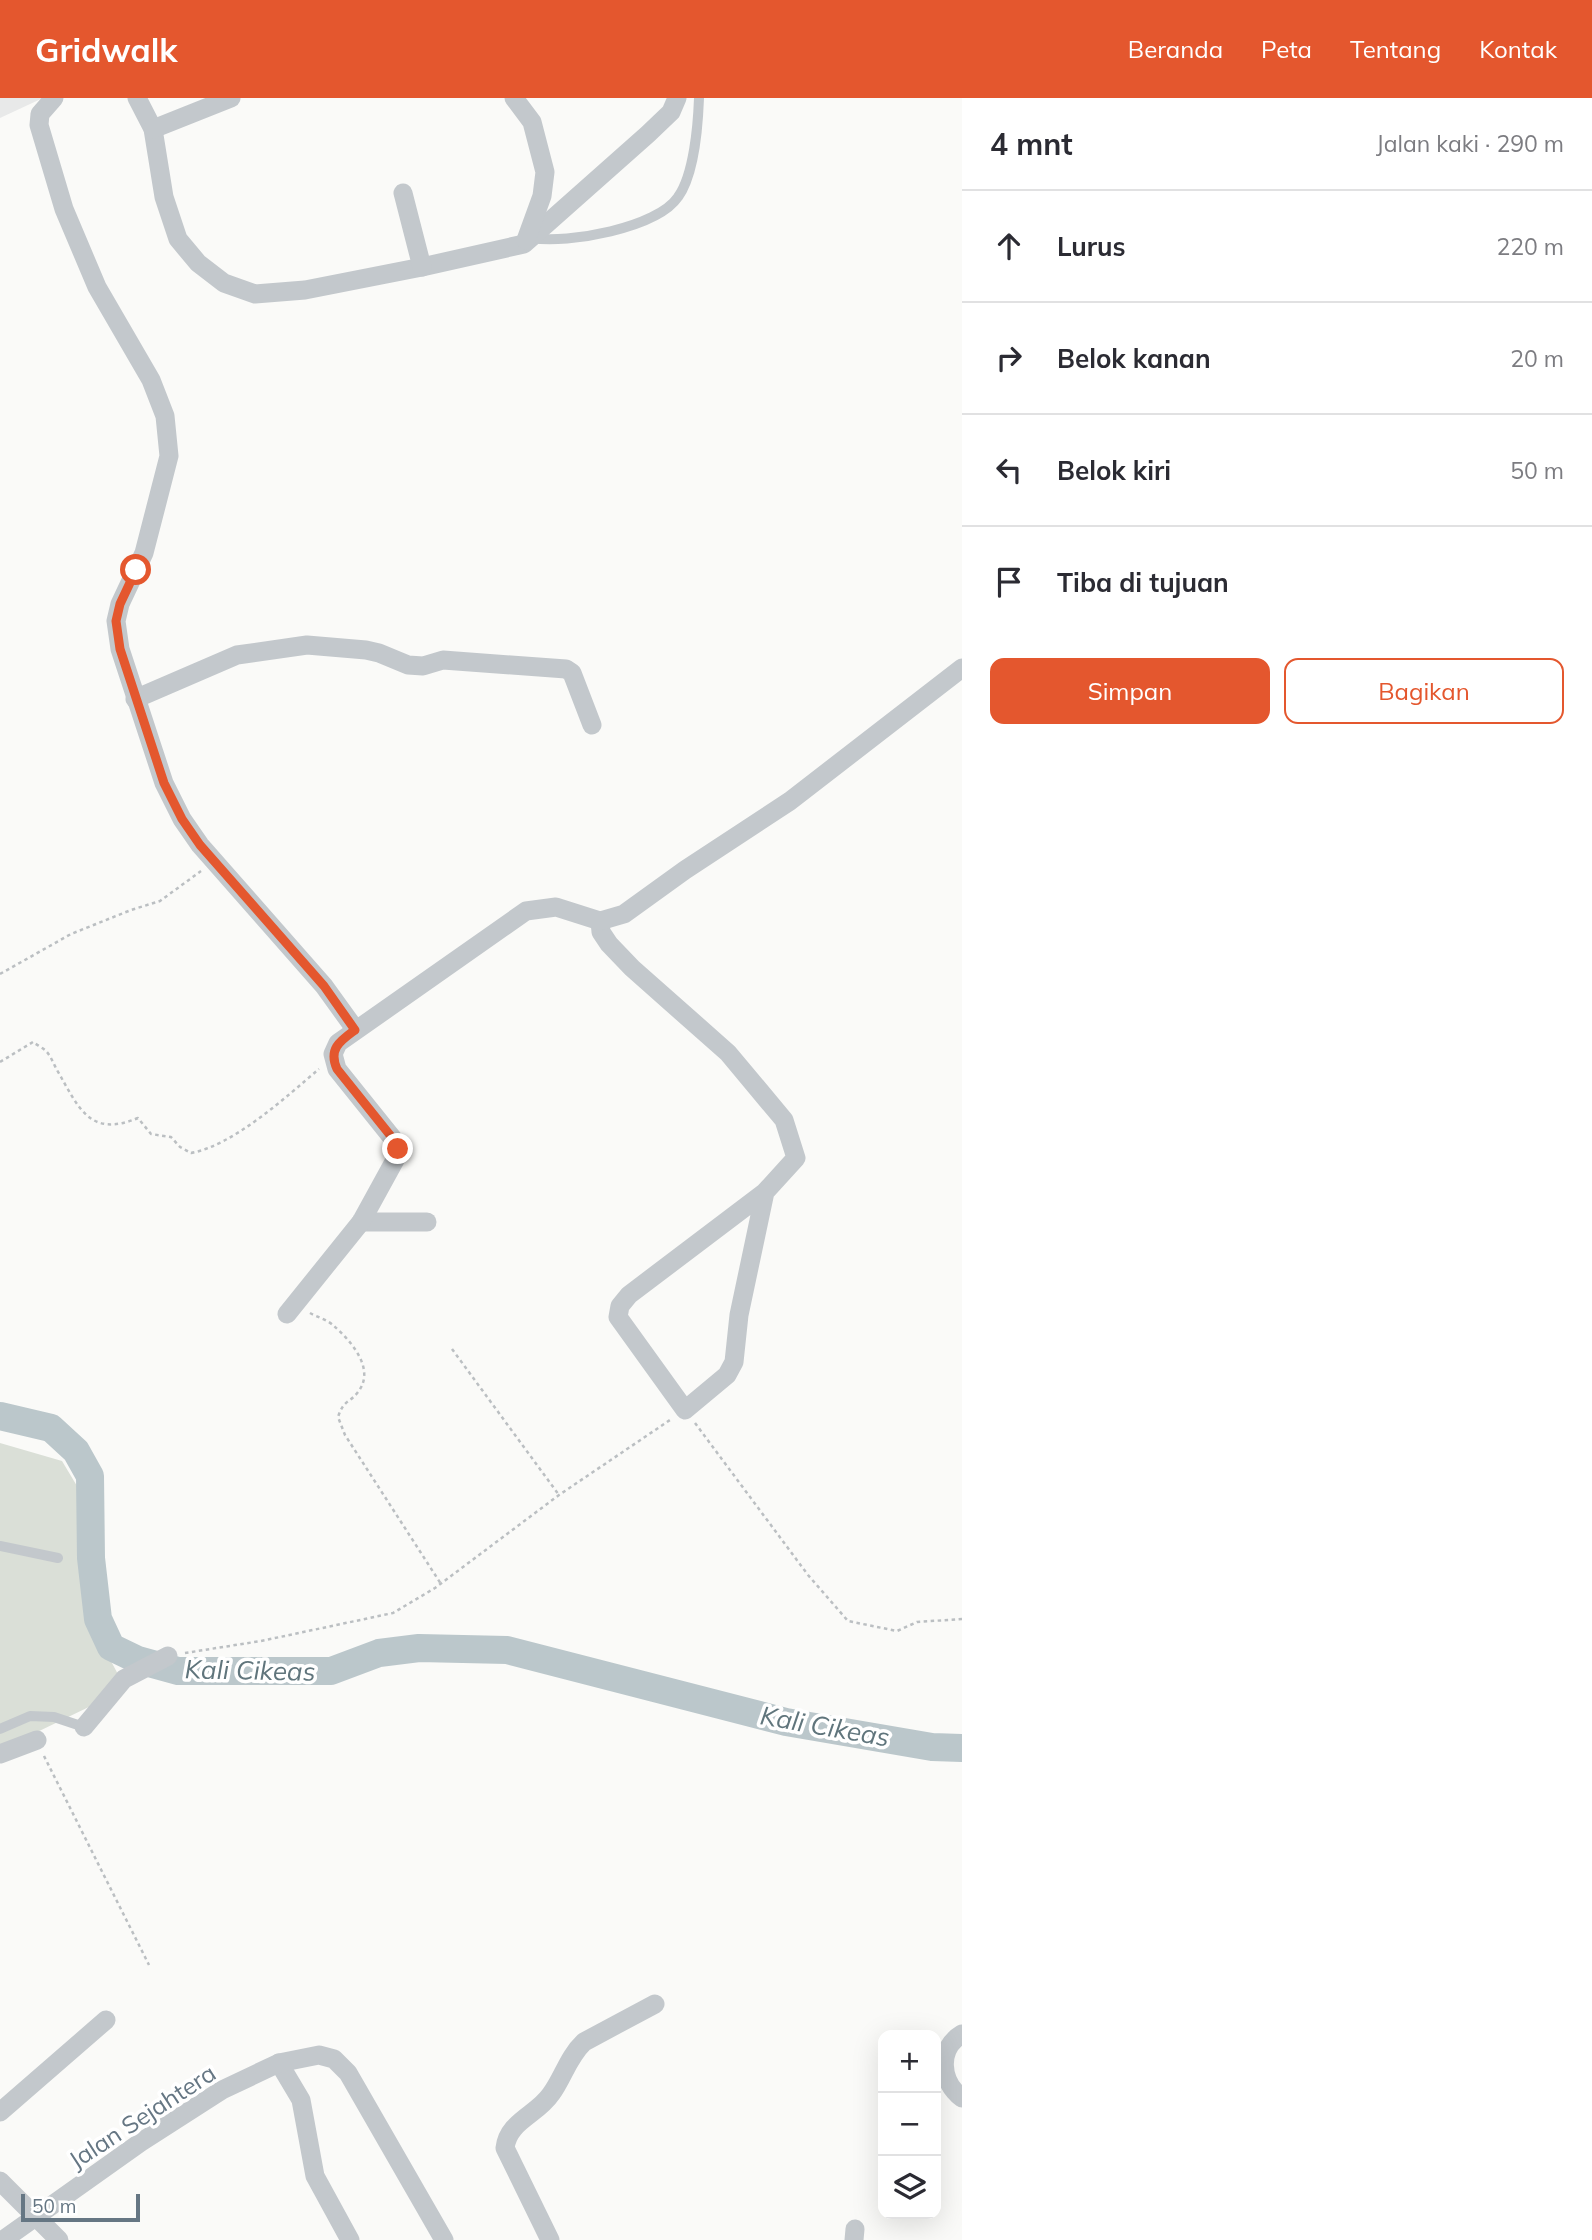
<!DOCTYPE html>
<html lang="id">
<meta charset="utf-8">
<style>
body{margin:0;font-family:Mulish,sans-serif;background:#f2f2f3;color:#2b2b33}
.controls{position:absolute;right:21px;bottom:21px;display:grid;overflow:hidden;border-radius:14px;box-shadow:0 7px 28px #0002}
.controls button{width:63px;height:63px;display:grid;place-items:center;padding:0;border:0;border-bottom:2px solid #e1e1e2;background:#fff;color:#2b2b33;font:35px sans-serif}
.scale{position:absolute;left:21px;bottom:18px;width:119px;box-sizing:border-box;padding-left:7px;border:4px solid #657683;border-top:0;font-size:19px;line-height:24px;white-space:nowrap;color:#657683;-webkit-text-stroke:5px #fff;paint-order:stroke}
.stop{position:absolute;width:21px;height:21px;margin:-16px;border:5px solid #e4572e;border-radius:50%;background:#fff}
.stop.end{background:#e4572e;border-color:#fff;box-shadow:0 2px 7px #0008}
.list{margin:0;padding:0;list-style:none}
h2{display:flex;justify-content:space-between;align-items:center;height:91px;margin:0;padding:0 28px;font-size:30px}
h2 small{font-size:23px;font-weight:400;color:#7c7c81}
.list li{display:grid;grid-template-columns:46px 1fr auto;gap:21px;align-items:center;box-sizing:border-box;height:112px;padding:0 28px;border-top:2px solid #e1e1e2}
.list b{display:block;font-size:26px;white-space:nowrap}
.list em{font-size:23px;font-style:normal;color:#7c7c81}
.actions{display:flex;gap:14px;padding:21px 28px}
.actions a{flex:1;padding:16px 0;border:2px solid #e4572e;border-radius:14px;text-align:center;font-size:24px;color:#e4572e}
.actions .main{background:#e4572e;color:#fff}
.icon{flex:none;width:38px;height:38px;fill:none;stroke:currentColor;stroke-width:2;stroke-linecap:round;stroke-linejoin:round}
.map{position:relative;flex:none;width:962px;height:2142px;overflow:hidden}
header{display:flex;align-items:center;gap:42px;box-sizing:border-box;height:98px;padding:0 35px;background:#e4572e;color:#fff}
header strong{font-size:33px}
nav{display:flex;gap:38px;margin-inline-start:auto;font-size:24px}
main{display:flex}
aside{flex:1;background:#fff}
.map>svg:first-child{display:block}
.built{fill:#e8e9e9}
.green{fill:#dadfd7}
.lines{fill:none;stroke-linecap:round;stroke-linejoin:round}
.river{stroke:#bbc7cb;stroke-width:28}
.path{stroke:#bbbfc2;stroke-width:2.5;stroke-dasharray:3.5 3.5;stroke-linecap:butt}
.service{stroke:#c3c8cc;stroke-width:10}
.minor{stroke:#c3c8cc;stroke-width:19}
.route{stroke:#e4572e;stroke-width:9}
.labels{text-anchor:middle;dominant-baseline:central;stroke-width:7;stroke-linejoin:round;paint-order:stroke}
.street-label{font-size:24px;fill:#657683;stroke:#fff}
.water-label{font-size:26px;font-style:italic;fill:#60757c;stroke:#fff}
</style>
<header>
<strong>Gridwalk</strong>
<nav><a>Beranda</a><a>Peta</a><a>Tentang</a><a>Kontak</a></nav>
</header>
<main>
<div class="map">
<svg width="962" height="2142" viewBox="0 0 962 2142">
<rect width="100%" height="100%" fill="#fafaf8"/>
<polygon class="built" points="0,0 43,0 0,20"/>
<polygon class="green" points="0,1345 62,1363 83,1398 86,1517 126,1591 0,1652"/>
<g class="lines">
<polyline class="river" points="0,1318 51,1330 76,1353 90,1378 91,1460 98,1521 111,1549 138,1562 178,1573 331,1573 379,1555 419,1550 507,1552 786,1624 932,1649 962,1650"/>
<g class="path">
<polyline points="0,876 71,836 131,812 160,803 201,773"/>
<path d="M0,964l33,-20c4,3 10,6 13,9 5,5 8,14 11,19 22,38 32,68 81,48l13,16 20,3 9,10 11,6c43,-8 95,-56 128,-84"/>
<path d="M310,1215c7,4 18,7 24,13 17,15 42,43 24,66 -9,12 -14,7 -20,25l7,18 96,149"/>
<polyline points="452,1251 559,1397"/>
<polyline points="695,1325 808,1477 848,1523 897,1533 917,1524 962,1521"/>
<polyline points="185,1555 261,1543 393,1515 435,1490 559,1397 670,1322"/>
<polyline points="44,1658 149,1867"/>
</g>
<g class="service">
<path d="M532,140c36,6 125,-10 146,-41 16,-22 20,-72 21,-99"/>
<polyline points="0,1448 58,1460"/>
<polyline points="0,1631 30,1618 54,1619 84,1629"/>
</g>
<g class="minor">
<polyline points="54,0 40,16 39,27 64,111 97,189 151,282 165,318 169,358 144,455 120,506 116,523 120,551 164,685 182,721 200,747 324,888 355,931"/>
<polyline points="137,0 153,31 164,99 178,141 198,165 224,185 255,196 305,192 422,169 524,146 648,36 671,14 677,0"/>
<polyline points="514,0 532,24 545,74 542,98 526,142"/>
<polyline points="153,31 231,0"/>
<polyline points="403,95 422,169"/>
<polyline points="135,601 237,557 307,547 366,552 379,555 408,567 423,568 443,562 566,571 572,575 592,627"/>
<polyline points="600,823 601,834 609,846 632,870 728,955 784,1022 796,1060 765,1094 629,1197 620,1208 618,1219 685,1312 727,1277 734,1264 739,1217 765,1094"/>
<polyline points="361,1124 427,1124"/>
<polyline points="287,1216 361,1124 395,1062 398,1050 394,1042 337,971 333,956 338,945 526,813 556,809 600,823 624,816 685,772 790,703 962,570"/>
<polyline points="84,1629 124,1581 168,1558"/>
<polyline points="0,1656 37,1642"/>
<path d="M962,1936c-25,15 -22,47 0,64"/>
<polyline points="279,1965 301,2002 315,2078 350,2142"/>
<polyline points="0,2014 106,1922"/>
<polyline points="0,2083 59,2142"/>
<polyline points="3,2142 141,2044 222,1992 279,1965 319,1957 334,1961 348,1975 444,2142"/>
<path d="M550,2142l-45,-92c3,-27 32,-33 46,-54 12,-16 17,-37 33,-52l71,-38"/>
<polyline points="854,2142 855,2131"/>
</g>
</g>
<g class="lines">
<path class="route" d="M136,472l-16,34 -4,17 4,28 44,134 18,36 18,26 124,141 31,44c-15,11 -27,19 -18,39l57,71 4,9"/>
</g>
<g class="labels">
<g class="street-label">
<text transform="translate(142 2018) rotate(-33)">Jalan Sejahtera</text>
</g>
<g class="water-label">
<text transform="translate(250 1572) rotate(1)">Kali Cikeas</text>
<text transform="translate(825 1628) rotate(10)">Kali Cikeas</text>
</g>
</g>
</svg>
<div class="controls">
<button>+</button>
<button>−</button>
<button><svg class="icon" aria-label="layers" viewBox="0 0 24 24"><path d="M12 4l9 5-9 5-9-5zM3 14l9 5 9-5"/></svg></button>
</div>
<div class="scale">50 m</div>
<div class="stop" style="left:136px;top:472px"></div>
<div class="stop end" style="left:398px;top:1051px"></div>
</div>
<aside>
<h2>4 mnt<small>Jalan kaki · 290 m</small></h2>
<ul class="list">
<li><svg class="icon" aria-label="ahead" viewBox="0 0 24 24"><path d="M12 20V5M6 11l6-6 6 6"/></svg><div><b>Lurus</b></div><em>220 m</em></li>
<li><svg class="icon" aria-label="right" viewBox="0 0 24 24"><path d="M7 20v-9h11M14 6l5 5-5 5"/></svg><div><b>Belok kanan</b></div><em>20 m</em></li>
<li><svg class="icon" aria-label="left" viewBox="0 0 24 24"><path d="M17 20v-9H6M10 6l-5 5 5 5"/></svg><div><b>Belok kiri</b></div><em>50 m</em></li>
<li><svg class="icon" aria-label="arrive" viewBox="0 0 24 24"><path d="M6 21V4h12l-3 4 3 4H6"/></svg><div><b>Tiba di tujuan</b></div></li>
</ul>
<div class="actions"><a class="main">Simpan</a><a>Bagikan</a></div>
</aside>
</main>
